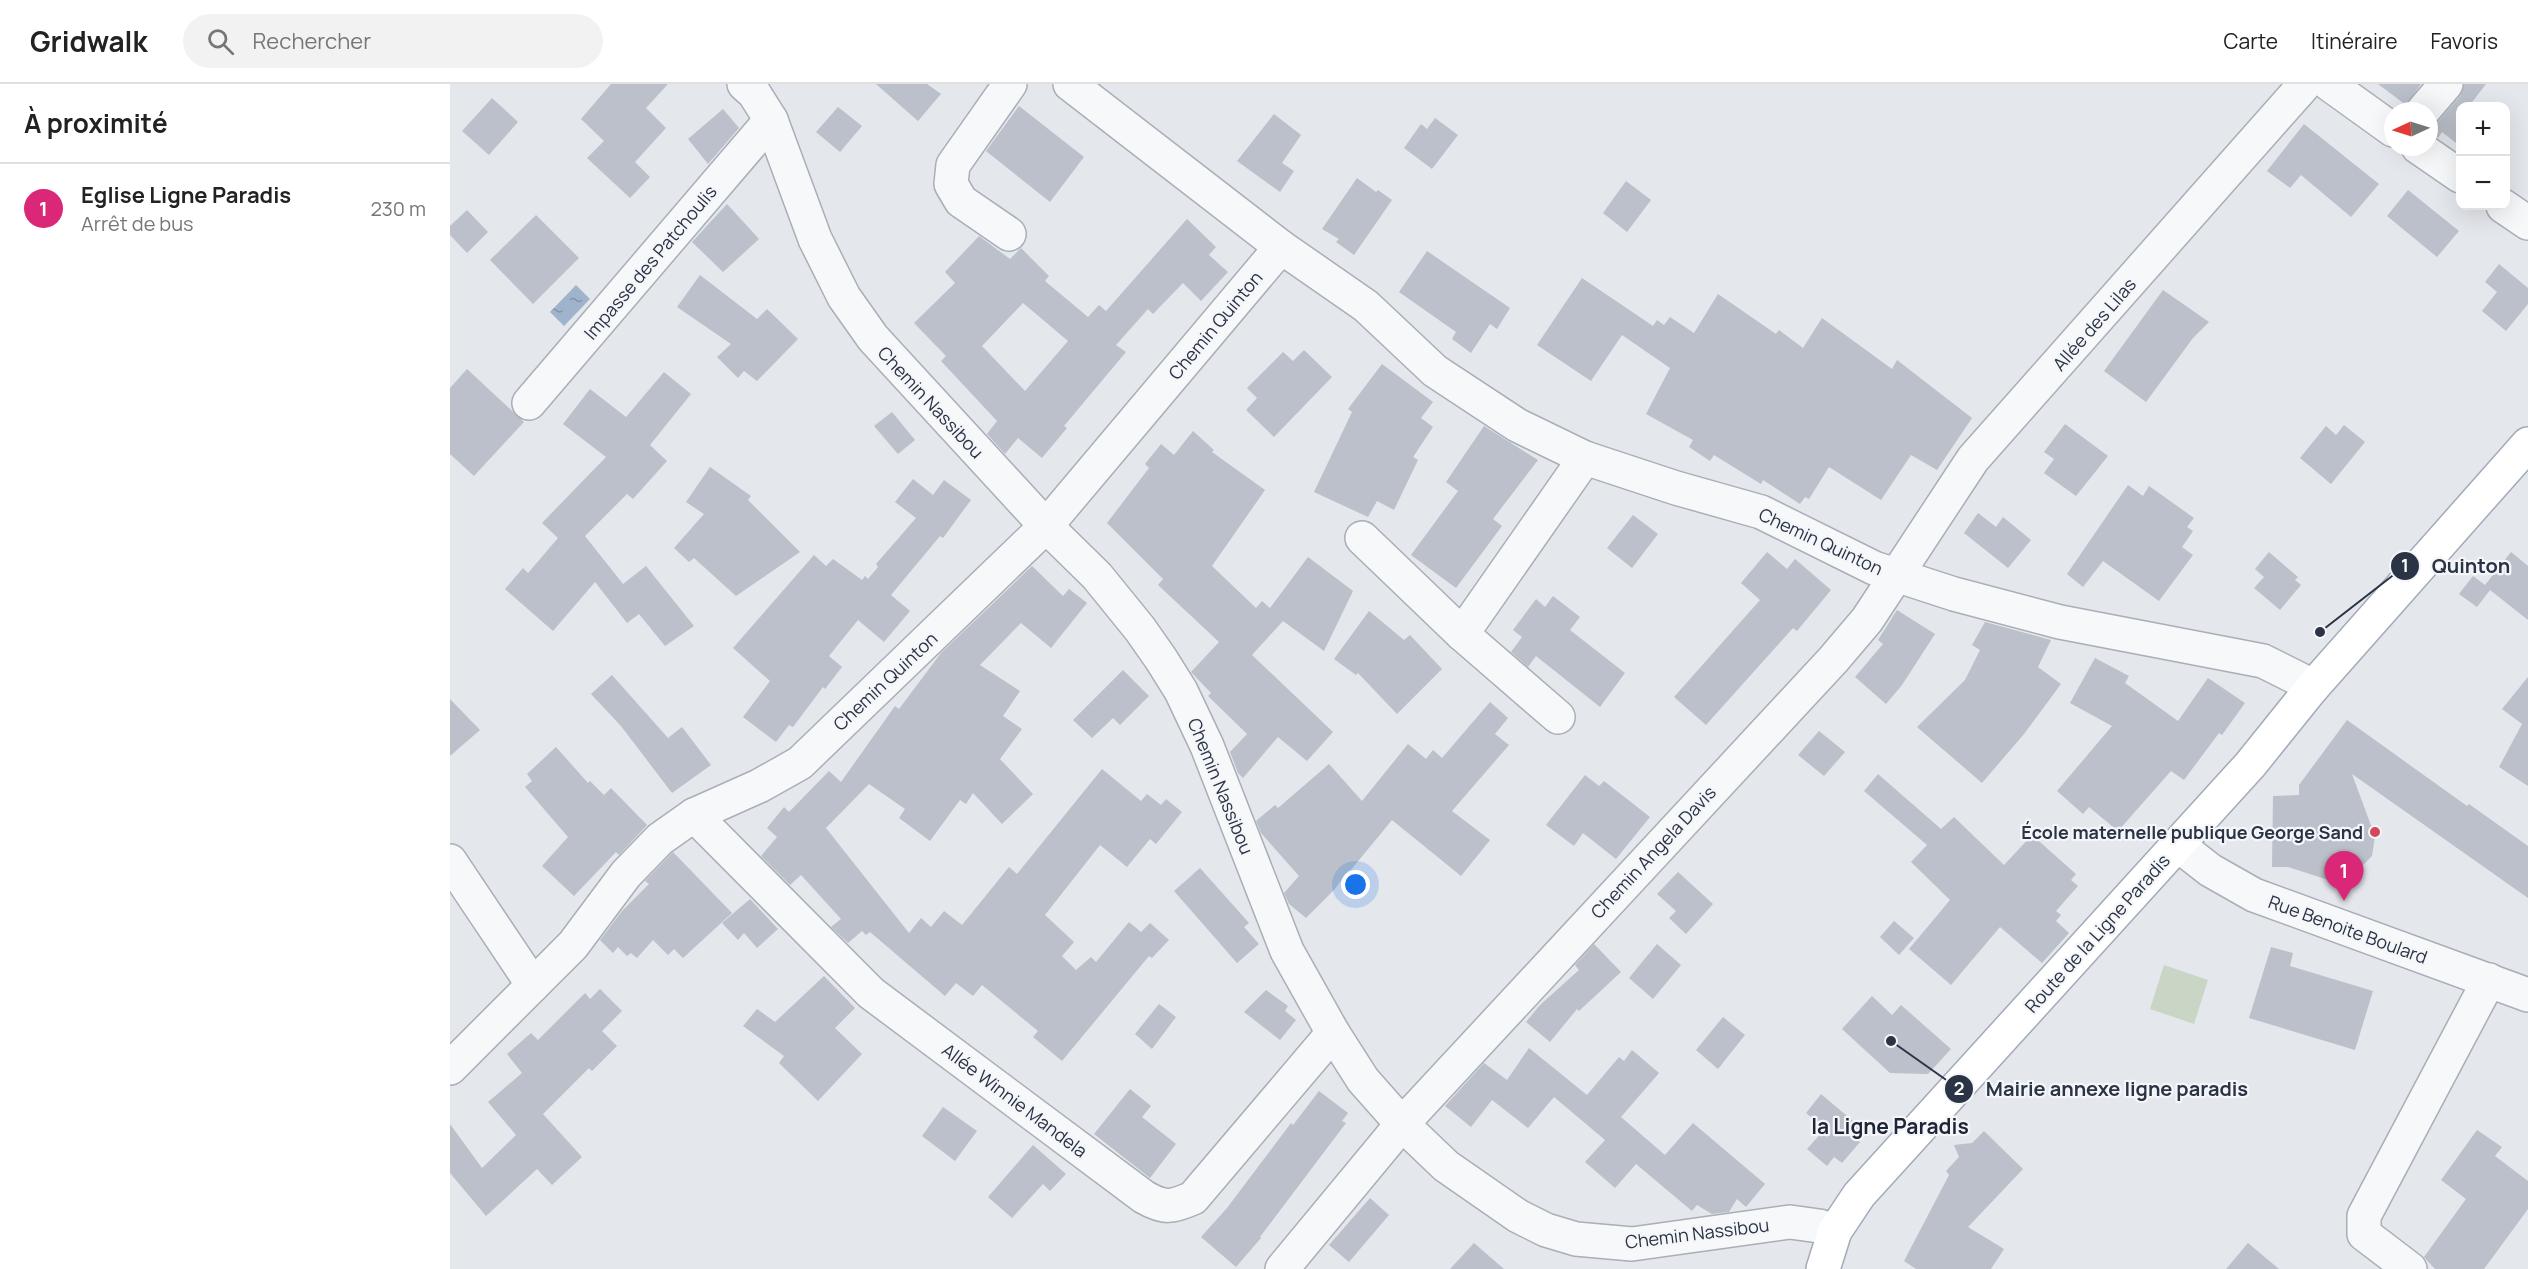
<!DOCTYPE html>
<html lang="fr">
<meta charset="utf-8">
<style>
body{margin:0;font-family:Manrope,sans-serif;background:#f2f2f2;color:#222}
.controls{position:absolute;right:18px;top:18px;display:grid;overflow:hidden;border-radius:12px;box-shadow:0 6px 24px #0002}
.controls button{width:54px;height:54px;display:grid;place-items:center;padding:0;border:0;border-bottom:2px solid #e0e0e0;background:#fff;color:#222;font:30px sans-serif}
.compass{position:absolute;left:1934px;top:18px;width:54px;height:54px;border-radius:50%;background:#fff;box-shadow:0 6px 24px #0002;rotate:266deg}
.you{position:absolute;left:906px;top:801px;width:21px;height:21px;margin:-15px;border:4px solid #fff;border-radius:50%;background:#1a73e8;box-shadow:0 0 0 9px #1a73e833}
.badge{display:grid;place-items:center;width:39px;height:39px;border-radius:50%;background:#db2777;color:#fff;font-size:20px;font-weight:700}
.pin{position:absolute;translate:-50% -50px;filter:drop-shadow(0 2px 3px #0008)}
.pin::after{content:'';position:absolute;top:32px;width:21px;height:18px;background:inherit;clip-path:polygon(0 0,100% 0,50% 100%)}
.list{margin:0;padding:0;list-style:none}
h2{display:flex;justify-content:space-between;align-items:center;height:78px;margin:0;padding:0 24px;font-size:26px}
h2 small{font-size:20px;font-weight:400;color:#767676}
.list li{display:grid;grid-template-columns:39px 1fr auto;gap:18px;align-items:center;box-sizing:border-box;height:90px;padding:0 24px;border-top:2px solid #e0e0e0}
.list b{display:block;font-size:22px;white-space:nowrap}
.list p{margin:0;font-size:20px;white-space:nowrap;color:#767676}
.list em{font-size:20px;font-style:normal;color:#767676}
.icon{flex:none;width:33px;height:33px;fill:none;stroke:currentColor;stroke-width:2;stroke-linecap:round;stroke-linejoin:round}
.map{position:relative;flex:none;width:2078px;height:1185px;overflow:hidden}
header{display:flex;align-items:center;gap:36px;box-sizing:border-box;height:84px;padding:0 30px;background:#fff;border-bottom:2px solid #e0e0e0}
header strong{font-size:28px}
nav{display:flex;gap:33px;margin-inline-start:auto;font-size:21px}
.search{width:420px;height:54px;background:#f2f2f2;display:flex;align-items:center;gap:15px;box-sizing:border-box;padding:0 21px;border-radius:33px;color:#767676;font-size:22px}
main{display:flex}
aside{flex:1;background:#fff}
.map>svg:first-child{display:block}
.green{fill:#c9d6c5}
.water{fill:url(#water-ripples)}
.building{fill:#bbc0ca;fill-rule:evenodd}
.lines{fill:none;stroke-linecap:round;stroke-linejoin:round}
.minor-casing{stroke:#a9aeb7;stroke-width:36}
.major-casing{stroke:#a3abb8;stroke-width:36}
.minor{stroke:#f7f8fa;stroke-width:33}
.major{stroke:#fff;stroke-width:33}
.poi-dot{fill:#d1495b;stroke:#f4f6f9;stroke-width:2}
.labels{text-anchor:middle;dominant-baseline:central;stroke-width:4.5;stroke-linejoin:round;paint-order:stroke}
.street-label{font-size:18px;fill:#2b3445;stroke:#f4f6f9}
.poi-label{font-size:18px;font-weight:bold;fill:#2b3445;stroke:#f4f6f9;text-anchor:end}
.quarter-label{font-size:21px;font-weight:bold;fill:#1d2536;stroke:#f4f6f9}
.leader{fill:none;stroke:#2b3445;stroke-width:2}
.callout-dot{fill:#2b3445;stroke:#f4f6f9;stroke-width:2}
.mark-label{font-size:18px;text-anchor:middle;font-weight:bold;fill:#fff}
.callout-label{font-size:20px;text-anchor:middle;font-weight:bold;fill:#2b3445;stroke:#f4f6f9;stroke-width:4.5;stroke-linejoin:round;paint-order:stroke}
</style>
<header>
<strong>Gridwalk</strong>
<div class="search"><svg class="icon" aria-label="search" viewBox="0 0 24 24"><circle cx="10" cy="10" r="6"/><path d="M15 15l6 6"/></svg>Rechercher</div>
<nav><a>Carte</a><a>Itinéraire</a><a>Favoris</a></nav>
</header>
<main>
<aside>
<h2>À proximité<small></small></h2>
<ul class="list">
<li><span class="badge">1</span><div><b>Eglise Ligne Paradis</b><p>Arrêt de bus</p></div><em>230 m</em></li>
</ul>
</aside>
<div class="map">
<svg width="2078" height="1185" viewBox="0 0 2078 1185">
<defs>
<pattern id="water-ripples" width="26" height="14" patternUnits="userSpaceOnUse" patternTransform="scale(1.5)"><rect width="26" height="14" fill="#9fb4cc"/><path d="M2 4q2-2 4 0t4 0M15 11q2-2 4 0t4 0" fill="none" stroke="#8293a7"/></pattern>
</defs>
<rect width="100%" height="100%" fill="#e4e7ec"/>
<polygon class="green" points="1714,881 1758,896 1744,940 1700,925"/>
<polygon class="water" points="126,201 140,215 114,242 100,228"/>
<g class="building">
<polygon points="161,0 218,0 196,24 216,44 185,78 200,93 180,114 137,74 154,57 131,35"/>
<polygon points="426,0 477,0 491,10 468,37"/>
<polygon points="1928,0 1971,0 1956,21"/>
<polygon points="2014,0 2036,0 2019,22 2010,22 2010,62 1992,48 1988,54 1979,48 1979,45 1987,39 2010,12"/>
<polygon points="42,14 68,38 39,71 12,47"/>
<polygon points="569,22 634,73 600,118 536,67"/>
<polygon points="388,23 412,42 390,68 366,48"/>
<polygon points="273,25 289,44 258,80 238,55"/>
<polygon points="824,30 851,51 832,79 844,87 830,108 787,77"/>
<polygon points="985,34 1008,51 982,85 954,64 971,40 977,45"/>
<polygon points="1854,40 1929,100 1901,133 1851,91 1840,104 1817,87"/>
<polygon points="907,94 926,108 928,106 942,116 904,171 886,158 889,155 872,145"/>
<polygon points="1176,97 1201,116 1177,148 1153,129"/>
<polygon points="1958,106 2009,147 1987,173 1937,132"/>
<polygon points="277,120 309,155 273,188 242,158"/>
<polygon points="17,126 38,148 17,169 0,151 0,142"/>
<polygon points="86,131 129,174 83,220 40,176"/>
<path d="M737,135l29,28 -7,8 19,17 -27,29 -18,-18 -30,31 -5,-5 -32,36 10,7 -62,74 3,2 -25,30 -24,-20 -13,16 -18,-20 10,-13 -56,-60 5,-5 -32,-33 41,-40 -10,-11 34,-36 31,23 11,-11 28,28 -4,5 43,36 11,-12 7,6zM573,219l45,38 -43,50 -43,-45z"/>
<polygon points="977,167 1060,224 1047,245 1040,240 1021,269 1002,255 1006,248 949,208"/>
<polygon points="2049,180 2078,204 2078,220 2056,247 2032,227 2047,208 2035,198"/>
<polygon points="250,191 307,235 317,225 348,255 307,297 294,287 288,294 267,273 281,260 227,223"/>
<polygon points="1132,194 1203,242 1207,236 1214,241 1220,233 1244,249 1268,210 1326,250 1329,246 1353,264 1372,234 1442,285 1447,276 1522,334 1487,386 1461,371 1431,416 1379,383 1359,415 1355,413 1350,420 1313,396 1311,400 1264,371 1260,377 1239,363 1243,356 1196,330 1220,284 1172,251 1141,297 1087,261"/>
<polygon points="1713,206 1759,238 1743,254 1696,318 1654,287"/>
<polygon points="854,266 882,293 824,353 796,326 807,314 797,304 833,268 843,277"/>
<polygon points="932,280 983,318 971,334 983,343 963,373 968,376 944,426 927,417 918,433 864,408 902,328 898,325"/>
<polygon points="17,285 74,338 24,392 0,370 0,304"/>
<polygon points="214,288 241,310 200,361 217,377 183,415 177,410 135,452 173,500 196,482 244,542 215,562 189,530 177,539 145,498 103,547 55,505 73,484 78,489 108,454 92,439 156,373 113,340 140,305 176,333"/>
<polygon points="442,328 465,356 448,370 424,342"/>
<polygon points="1615,340 1658,372 1626,412 1594,389 1604,375 1594,368"/>
<polygon points="1894,341 1915,358 1881,400 1850,374 1876,342 1886,351"/>
<polygon points="1034,342 1088,376 1043,435 1052,442 1006,504 961,471 1008,407 996,398"/>
<polygon points="743,347 764,366 762,368 815,406 762,482 806,524 812,517 820,524 858,473 903,507 874,567 833,537 802,571 883,648 857,677 828,653 793,694 788,689 780,668 797,650 758,612 761,609 741,588 769,558 708,501 713,495 657,439 699,384 695,380 711,360 724,371"/>
<polygon points="260,383 301,412 298,416 350,468 286,512 244,474 239,478 224,464 254,430 236,418"/>
<polygon points="463,395 483,411 494,396 521,416 493,454 490,452 441,511 460,527 434,558 408,536 379,572 392,583 375,605 373,603 343,643 339,641 326,658 293,633 320,597 283,564 364,471 376,482 383,475 412,496 415,492 418,495 428,483 426,480 466,434 445,418"/>
<polygon points="1678,401 1693,412 1699,402 1744,434 1737,443 1743,447 1732,463 1743,471 1709,517 1653,477 1633,503 1617,490"/>
<polygon points="1528,429 1546,443 1553,433 1581,456 1558,484 1514,449"/>
<polygon points="1183,431 1208,450 1182,484 1157,464"/>
<polygon points="1317,468 1337,485 1345,475 1381,506 1347,547 1343,544 1256,641 1224,613 1310,516 1291,499"/>
<polygon points="1819,468 1848,493 1845,496 1851,501 1830,526 1804,504 1814,493 1805,485"/>
<polygon points="2061,468 2078,482 2078,536 2040,506 2027,523 2009,510 2023,492 2035,501"/>
<polygon points="582,482 613,512 619,505 637,519 601,564 571,539 530,581 570,607 553,632 572,645 550,675 583,710 552,740 523,709 516,720 510,716 480,757 449,734 455,725 419,700 376,744 459,849 471,834 481,843 494,827 512,841 559,783 567,790 652,685 691,717 697,710 711,721 716,715 732,728 706,760 700,755 677,783 650,761 595,831 624,858 612,872 626,886 641,873 646,878 679,838 691,848 700,839 719,856 702,874 699,872 612,977 583,953 588,947 532,901 523,912 506,899 495,912 420,848 416,851 412,847 398,859 381,843 391,835 351,791 340,801 311,772 327,753 317,744 334,723 339,728 379,687 391,698 445,622 449,625 491,569"/>
<polygon points="1103,512 1130,533 1120,546 1175,589 1150,623 1086,572 1078,583 1061,568 1072,553 1063,546 1086,515 1095,523"/>
<polygon points="1447,526 1485,550 1452,601 1436,620 1405,593 1433,560 1428,556"/>
<polygon points="919,527 954,556 960,551 992,585 947,630 908,589 906,591 884,575"/>
<polygon points="1535,538 1601,556 1588,583 1611,600 1574,650 1532,699 1467,643 1515,596 1530,566 1522,561"/>
<polygon points="1645,574 1679,592 1675,599 1728,637 1758,594 1795,619 1772,651 1769,649 1734,696 1721,687 1668,747 1639,723 1633,730 1607,707 1662,642 1620,619"/>
<polygon points="673,586 699,612 670,641 663,634 642,654 623,636"/>
<polygon points="162,591 218,654 232,643 261,681 222,709 171,642 141,610"/>
<polygon points="2078,593 2078,702 2049,683 2072,640 2052,625"/>
<polygon points="0,615 30,646 0,672"/>
<polygon points="1040,618 1058,634 1045,650 1059,661 1002,727 1040,756 1011,792 942,736 900,787 899,786 884,806 856,834 839,820 834,809 849,792 811,749 806,737 825,721 828,724 879,680 912,717 958,660 976,675 983,666 992,674"/>
<polygon points="1897,636 2017,722 2019,720 2078,762 2078,814 1902,690 1925,752 1922,772 1911,783 1891,791 1891,800 1838,783 1822,783 1823,712 1849,711 1849,701"/>
<polygon points="1369,647 1395,668 1374,692 1348,671"/>
<polygon points="106,663 138,699 140,697 154,711 161,704 197,741 169,771 166,768 124,812 92,782 118,753 75,703 82,697 77,690"/>
<polygon points="1428,690 1491,745 1504,733 1554,781 1582,751 1626,790 1621,796 1628,802 1606,827 1611,831 1606,837 1619,849 1592,879 1550,843 1501,901 1459,865 1500,816 1461,778 1477,761 1414,707"/>
<polygon points="1135,691 1149,702 1154,697 1200,733 1166,775 1133,749 1124,762 1096,741"/>
<polygon points="223,768 282,829 233,874 224,865 218,871 203,856 187,874 181,869 177,872 168,863 163,869 150,856 172,827 199,800 195,797"/>
<polygon points="750,784 799,839 794,843 809,860 787,879 724,807"/>
<polygon points="1228,788 1263,820 1236,850 1219,834 1226,827 1207,810"/>
<polygon points="300,815 328,845 307,864 294,849 288,856 272,839"/>
<polygon points="1444,837 1464,854 1449,871 1430,853"/>
<polygon points="1144,860 1171,888 1129,927 1127,925 1100,958 1076,938 1090,921 1129,886 1125,881"/>
<polygon points="1207,860 1231,881 1203,915 1179,894"/>
<polygon points="1821,863 1843,869 1840,882 1923,907 1905,966 1799,934"/>
<polygon points="374,892 405,924 385,944 412,970 368,1017 329,979 334,972 293,942 307,925 325,938"/>
<polygon points="150,905 172,927 152,947 167,962 142,987 139,984 93,1030 132,1073 102,1101 87,1085 36,1132 0,1089 0,1040 32,1084 66,1051 38,1018 72,989 57,970 81,949 88,956 135,909 140,915"/>
<polygon points="816,906 838,922 835,927 846,936 830,956 794,928"/>
<polygon points="1422,912 1442,931 1451,921 1501,965 1478,990 1440,989 1392,945"/>
<polygon points="709,920 726,933 702,965 685,950"/>
<polygon points="1273,933 1295,951 1268,985 1246,966"/>
<polygon points="1079,964 1137,1011 1169,973 1174,977 1182,966 1209,989 1171,1033 1215,1071 1243,1039 1315,1100 1296,1123 1287,1115 1279,1128 1262,1130 1247,1121 1242,1127 1186,1080 1165,1104 1135,1078 1155,1056 1104,1013 1078,1044 1042,1016 1021,1043 995,1022 1034,979 1057,996"/>
<polygon points="680,1005 701,1022 692,1033 726,1060 700,1094 644,1050"/>
<polygon points="869,1007 898,1029 892,1037 896,1039 810,1153 811,1154 786,1183 751,1153 777,1124 841,1039 843,1041"/>
<polygon points="1371,1010 1410,1043 1402,1052 1410,1058 1392,1079 1384,1073 1377,1082 1357,1065 1375,1045 1356,1029"/>
<polygon points="493,1023 527,1047 505,1077 472,1052"/>
<polygon points="2027,1046 2052,1063 2045,1072 2078,1097 2078,1125 2034,1185 1985,1185 1974,1173 2016,1115 1991,1096"/>
<polygon points="1534,1047 1573,1085 1518,1143 1554,1165 1541,1185 1466,1185 1454,1177 1499,1091 1496,1087 1509,1073 1504,1061 1522,1059"/>
<polygon points="583,1061 616,1090 600,1107 593,1100 562,1134 538,1113"/>
<polygon points="920,1114 939,1131 899,1178 879,1161"/>
<polygon points="1024,1159 1054,1185 1000,1185"/>
<polygon points="1798,1159 1829,1185 1776,1185"/>
</g>
<g class="lines">
<g class="minor-casing">
<g id="minor">
<polyline points="294,0 304,9 321,36 365,155 394,213 423,254 596,442 647,492 690,545 711,575 731,607 757,662 837,867 883,949 913,996 952,1040 996,1082 1068,1132 1096,1146 1126,1155 1182,1160 1340,1138 1369,1142 1385,1147"/>
<polyline points="620,0 831,163 916,222 985,287 1067,341 1135,374 1226,404 1311,428 1424,484 1504,510 1610,538 1813,577 1851,596 1862,604"/>
<polyline points="1879,0 1943,46"/>
<polyline points="1973,27 1996,0"/>
<polyline points="1968,63 2010,92"/>
<polyline points="2053,122 2078,139"/>
<polyline points="559,150 511,117 501,100 503,81 560,0"/>
<polyline points="79,319 321,36"/>
<polyline points="912,454 1012,550 1108,633"/>
<polyline points="1012,550 1135,374"/>
<path d="M244,731l177,178 273,204c21,12 28,10 49,1l140,-165"/>
<polyline points="1728,761 1760,786 1804,811 2078,911"/>
<polyline points="0,777 83,901"/>
<polyline points="0,984 123,861 176,790 210,755 244,731 309,702 350,679 596,442 831,163"/>
<polyline points="832,1185 952,1040 1383,576 1417,536 1523,375 1855,0"/>
<polyline points="1960,1185 1914,1150 1914,1132 2039,896"/>
</g>
</g>
<g class="major-casing">
<polyline id="major" points="1373,1185 1385,1147 1409,1111 1800,681 1862,604 2078,360"/>
</g>
<use href="#minor" class="minor"/>
<use href="#major" class="major"/>
</g>
<circle class="poi-dot" cx="1925" cy="748" r="6"/>
<g class="labels">
<g class="street-label">
<text transform="translate(200 178) rotate(-50)">Impasse des Patchoulis</text>
<text transform="translate(1644 240) rotate(-49)">Allée des Lilas</text>
<text transform="translate(765 241) rotate(-50)">Chemin Quinton</text>
<text transform="translate(481 318) rotate(47)">Chemin Nassibou</text>
<text transform="translate(1371 457) rotate(25)">Chemin Quinton</text>
<text transform="translate(435 597) rotate(-43)">Chemin Quinton</text>
<text transform="translate(771 702) rotate(68)">Chemin Nassibou</text>
<text transform="translate(1203 768) rotate(-47)">Chemin Angela Davis</text>
<text transform="translate(1898 845) rotate(20)">Rue Benoite Boulard</text>
<text transform="translate(1647 849) rotate(-48)">Route de la Ligne Paradis</text>
<text transform="translate(565 1016) rotate(37)">Allée Winnie Mandela</text>
<text transform="translate(1247 1149) rotate(-7)">Chemin Nassibou</text>
</g>
<g class="poi-label">
<text x="1913" y="748">École maternelle publique George Sand</text>
</g>
<g class="quarter-label">
<text x="1440" y="1042">la Ligne Paradis</text>
</g>
</g>
<path class="leader" d="M1870 548L1955 482M1441 957L1509 1005"/>
<g class="callout-dot">
<circle cx="1870" cy="548" r="6"/>
<circle cx="1441" cy="957" r="6"/>
<circle cx="1955" cy="482" r="15"/>
<circle cx="1509" cy="1005" r="15"/>
</g>
<g class="mark-label">
<text x="1955" y="488">1</text>
<text x="1509" y="1011">2</text>
</g>
<g class="callout-label">
<text x="2021" y="489">Quinton</text>
<text x="1667" y="1012">Mairie annexe ligne paradis</text>
</g>
</svg>
<div class="controls">
<button>+</button>
<button>−</button>
</div>
<svg class="compass" viewBox="-18 -18 36 36"><path d="M0-13l5 13h-10z" fill="#e53935"/><path d="M0 13l5-13h-10z" fill="#767676"/></svg>
<div class="you"></div>
<div class="pin badge" style="left:1894px;top:817px">1</div>
</div>
</main>
